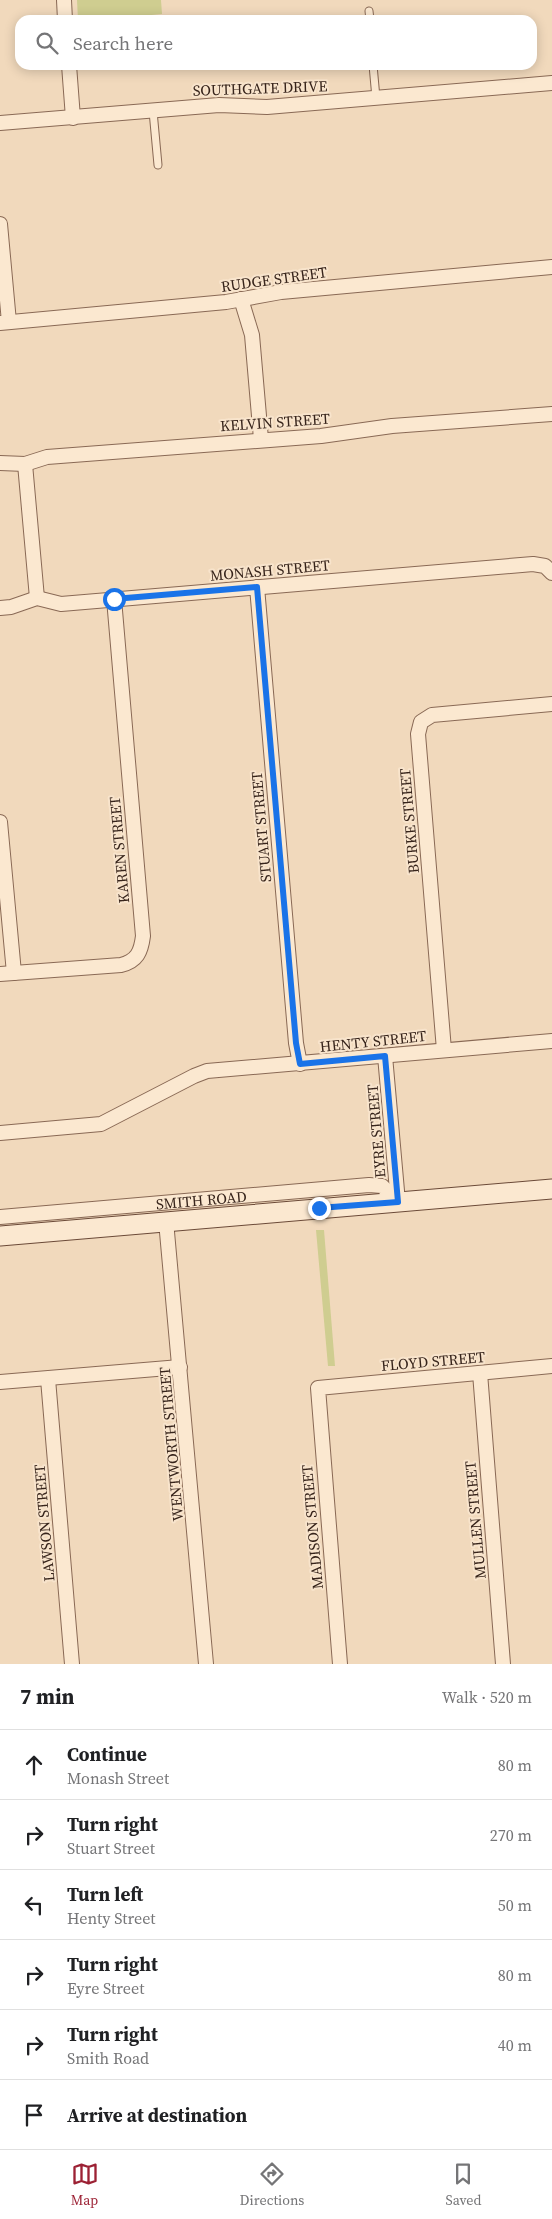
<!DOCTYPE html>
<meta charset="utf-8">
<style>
body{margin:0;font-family:"Source Serif 4",serif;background:#f2f2f2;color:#202124}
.stop{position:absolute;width:15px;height:15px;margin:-11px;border:4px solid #1a73e8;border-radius:50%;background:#fff}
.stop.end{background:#1a73e8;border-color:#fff;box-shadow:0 1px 5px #0008}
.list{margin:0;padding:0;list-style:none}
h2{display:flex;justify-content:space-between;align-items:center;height:65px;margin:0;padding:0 20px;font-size:21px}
h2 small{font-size:16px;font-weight:400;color:#757577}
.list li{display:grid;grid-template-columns:32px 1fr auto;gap:15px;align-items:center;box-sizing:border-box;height:70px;padding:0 20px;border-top:1px solid #e0e0e0}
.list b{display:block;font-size:19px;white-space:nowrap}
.list p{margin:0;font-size:16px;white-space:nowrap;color:#757577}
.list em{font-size:16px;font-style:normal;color:#757577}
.icon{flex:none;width:28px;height:28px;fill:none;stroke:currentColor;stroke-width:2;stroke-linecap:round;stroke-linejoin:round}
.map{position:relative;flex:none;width:552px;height:1664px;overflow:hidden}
.search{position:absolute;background:#fff;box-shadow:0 2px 12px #0003;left:15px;right:15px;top:15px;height:55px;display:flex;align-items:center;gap:12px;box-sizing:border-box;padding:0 18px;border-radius:15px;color:#757577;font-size:19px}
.sheet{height:485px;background:#fff}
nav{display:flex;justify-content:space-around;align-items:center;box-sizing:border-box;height:70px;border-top:1px solid #e0e0e0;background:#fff;font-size:14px;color:#757577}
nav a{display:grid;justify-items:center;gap:2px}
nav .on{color:#9c2134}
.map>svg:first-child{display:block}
.green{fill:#cfcd90}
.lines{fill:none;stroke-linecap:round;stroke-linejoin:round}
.lane-casing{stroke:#896955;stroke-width:9}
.street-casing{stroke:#896955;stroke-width:16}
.secondary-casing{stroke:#6b4a38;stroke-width:21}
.lane{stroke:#fbe8d0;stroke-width:7}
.street{stroke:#fbe8d0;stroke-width:14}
.secondary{stroke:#fbe8d0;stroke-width:19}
.route{stroke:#1a73e8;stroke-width:6}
.labels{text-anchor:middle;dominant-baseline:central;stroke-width:4;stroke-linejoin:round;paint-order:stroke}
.street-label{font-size:15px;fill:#37241b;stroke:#f8e4cc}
</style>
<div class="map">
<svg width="552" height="1664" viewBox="0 0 552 1664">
<rect width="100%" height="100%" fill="#f1d9bc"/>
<g class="green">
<polygon points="77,0 161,0 162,14 101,20 78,20"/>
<polygon points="316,1230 324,1230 335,1366 328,1366"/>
</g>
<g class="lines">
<g class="lane-casing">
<g id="lane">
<polyline points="369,11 370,20"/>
<polyline points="373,65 376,98"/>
<polyline points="153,111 158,165"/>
</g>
</g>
<g class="street-casing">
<g id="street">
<polyline points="64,0 65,20"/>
<polyline points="69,65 73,118"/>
<polyline points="0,123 219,105 267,107 552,83"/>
<polyline points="0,224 9,322"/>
<polyline points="241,299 252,335 261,439"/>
<polyline points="0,323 226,302 281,292 552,267"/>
<polyline points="0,463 25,464 47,457 321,436 392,426 552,414"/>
<polyline points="25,464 37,598"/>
<polyline points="257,587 296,1043 300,1064"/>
<polyline points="0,608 11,607 37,598 61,604 533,564 545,566 552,573"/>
<polyline points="0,822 14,973"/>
<path d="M0,974l121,-9c16,-4 20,-13 22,-29l-29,-337"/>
<polyline points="444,1050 418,734 421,722 432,715 552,704"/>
<polyline points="385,1056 398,1202"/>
<polyline points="0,1133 101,1124 194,1076 207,1071 552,1041"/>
<path id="s1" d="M0,1217l369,-32 13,1 16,16"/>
<polyline points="166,1221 206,1664"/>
<polyline points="480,1373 503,1664"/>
<polyline points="48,1379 72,1664"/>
<polyline points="0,1382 180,1367"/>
<polyline points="340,1664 318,1388 552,1366"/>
</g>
</g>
<g class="secondary-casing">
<polyline id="secondary" points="0,1236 552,1189"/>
</g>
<use href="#lane" class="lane"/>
<use href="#street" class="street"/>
<use href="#secondary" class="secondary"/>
</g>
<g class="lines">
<polyline class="route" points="114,599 257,587 296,1043 300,1064 385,1056 398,1202 319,1208"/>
</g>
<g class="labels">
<g class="street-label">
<text transform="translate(260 88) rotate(-2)">SOUTHGATE DRIVE</text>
<text transform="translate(274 279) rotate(-8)">RUDGE STREET</text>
<text transform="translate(275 422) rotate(-4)">KELVIN STREET</text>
<text transform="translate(270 570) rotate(-5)">MONASH STREET</text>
<text transform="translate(409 821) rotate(-95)">BURKE STREET</text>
<text transform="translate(261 827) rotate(-95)">STUART STREET</text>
<text transform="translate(119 850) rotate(-95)">KAREN STREET</text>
<text transform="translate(373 1041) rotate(-6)">HENTY STREET</text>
<text transform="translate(376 1131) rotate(-95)">EYRE STREET</text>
<text stroke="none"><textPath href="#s1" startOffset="202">SMITH ROAD</textPath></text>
<text transform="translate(433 1361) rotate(-5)">FLOYD STREET</text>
<text transform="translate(171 1444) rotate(-95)">WENTWORTH STREET</text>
<text transform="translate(475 1520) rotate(-95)">MULLEN STREET</text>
<text transform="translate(44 1523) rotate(-95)">LAWSON STREET</text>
<text transform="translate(312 1527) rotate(-95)">MADISON STREET</text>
</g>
</g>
</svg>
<div class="stop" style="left:114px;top:599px"></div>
<div class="stop end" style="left:319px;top:1208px"></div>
<div class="search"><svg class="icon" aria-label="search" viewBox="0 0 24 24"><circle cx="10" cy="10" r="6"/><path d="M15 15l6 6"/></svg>Search here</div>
</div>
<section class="sheet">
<h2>7 min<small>Walk · 520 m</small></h2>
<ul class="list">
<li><svg class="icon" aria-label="ahead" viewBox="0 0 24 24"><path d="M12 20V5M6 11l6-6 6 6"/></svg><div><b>Continue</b><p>Monash Street</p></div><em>80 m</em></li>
<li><svg class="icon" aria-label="right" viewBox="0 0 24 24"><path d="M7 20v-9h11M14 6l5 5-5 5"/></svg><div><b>Turn right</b><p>Stuart Street</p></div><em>270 m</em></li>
<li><svg class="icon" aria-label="left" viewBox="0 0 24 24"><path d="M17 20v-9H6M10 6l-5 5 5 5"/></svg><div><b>Turn left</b><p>Henty Street</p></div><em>50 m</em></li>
<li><svg class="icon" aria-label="right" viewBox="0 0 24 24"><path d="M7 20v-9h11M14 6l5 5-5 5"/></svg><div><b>Turn right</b><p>Eyre Street</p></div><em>80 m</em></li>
<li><svg class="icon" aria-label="right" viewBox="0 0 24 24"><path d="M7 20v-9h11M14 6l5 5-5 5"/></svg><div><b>Turn right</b><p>Smith Road</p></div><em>40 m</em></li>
<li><svg class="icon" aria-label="arrive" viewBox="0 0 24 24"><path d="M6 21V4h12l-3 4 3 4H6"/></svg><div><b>Arrive at destination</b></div></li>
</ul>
</section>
<nav>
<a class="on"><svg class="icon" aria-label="map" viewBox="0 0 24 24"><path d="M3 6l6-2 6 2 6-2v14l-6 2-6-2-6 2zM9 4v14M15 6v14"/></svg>Map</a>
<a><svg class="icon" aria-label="directions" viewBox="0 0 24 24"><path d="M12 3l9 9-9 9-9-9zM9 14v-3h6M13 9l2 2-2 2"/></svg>Directions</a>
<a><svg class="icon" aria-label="saved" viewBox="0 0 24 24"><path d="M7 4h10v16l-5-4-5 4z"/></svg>Saved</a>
</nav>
